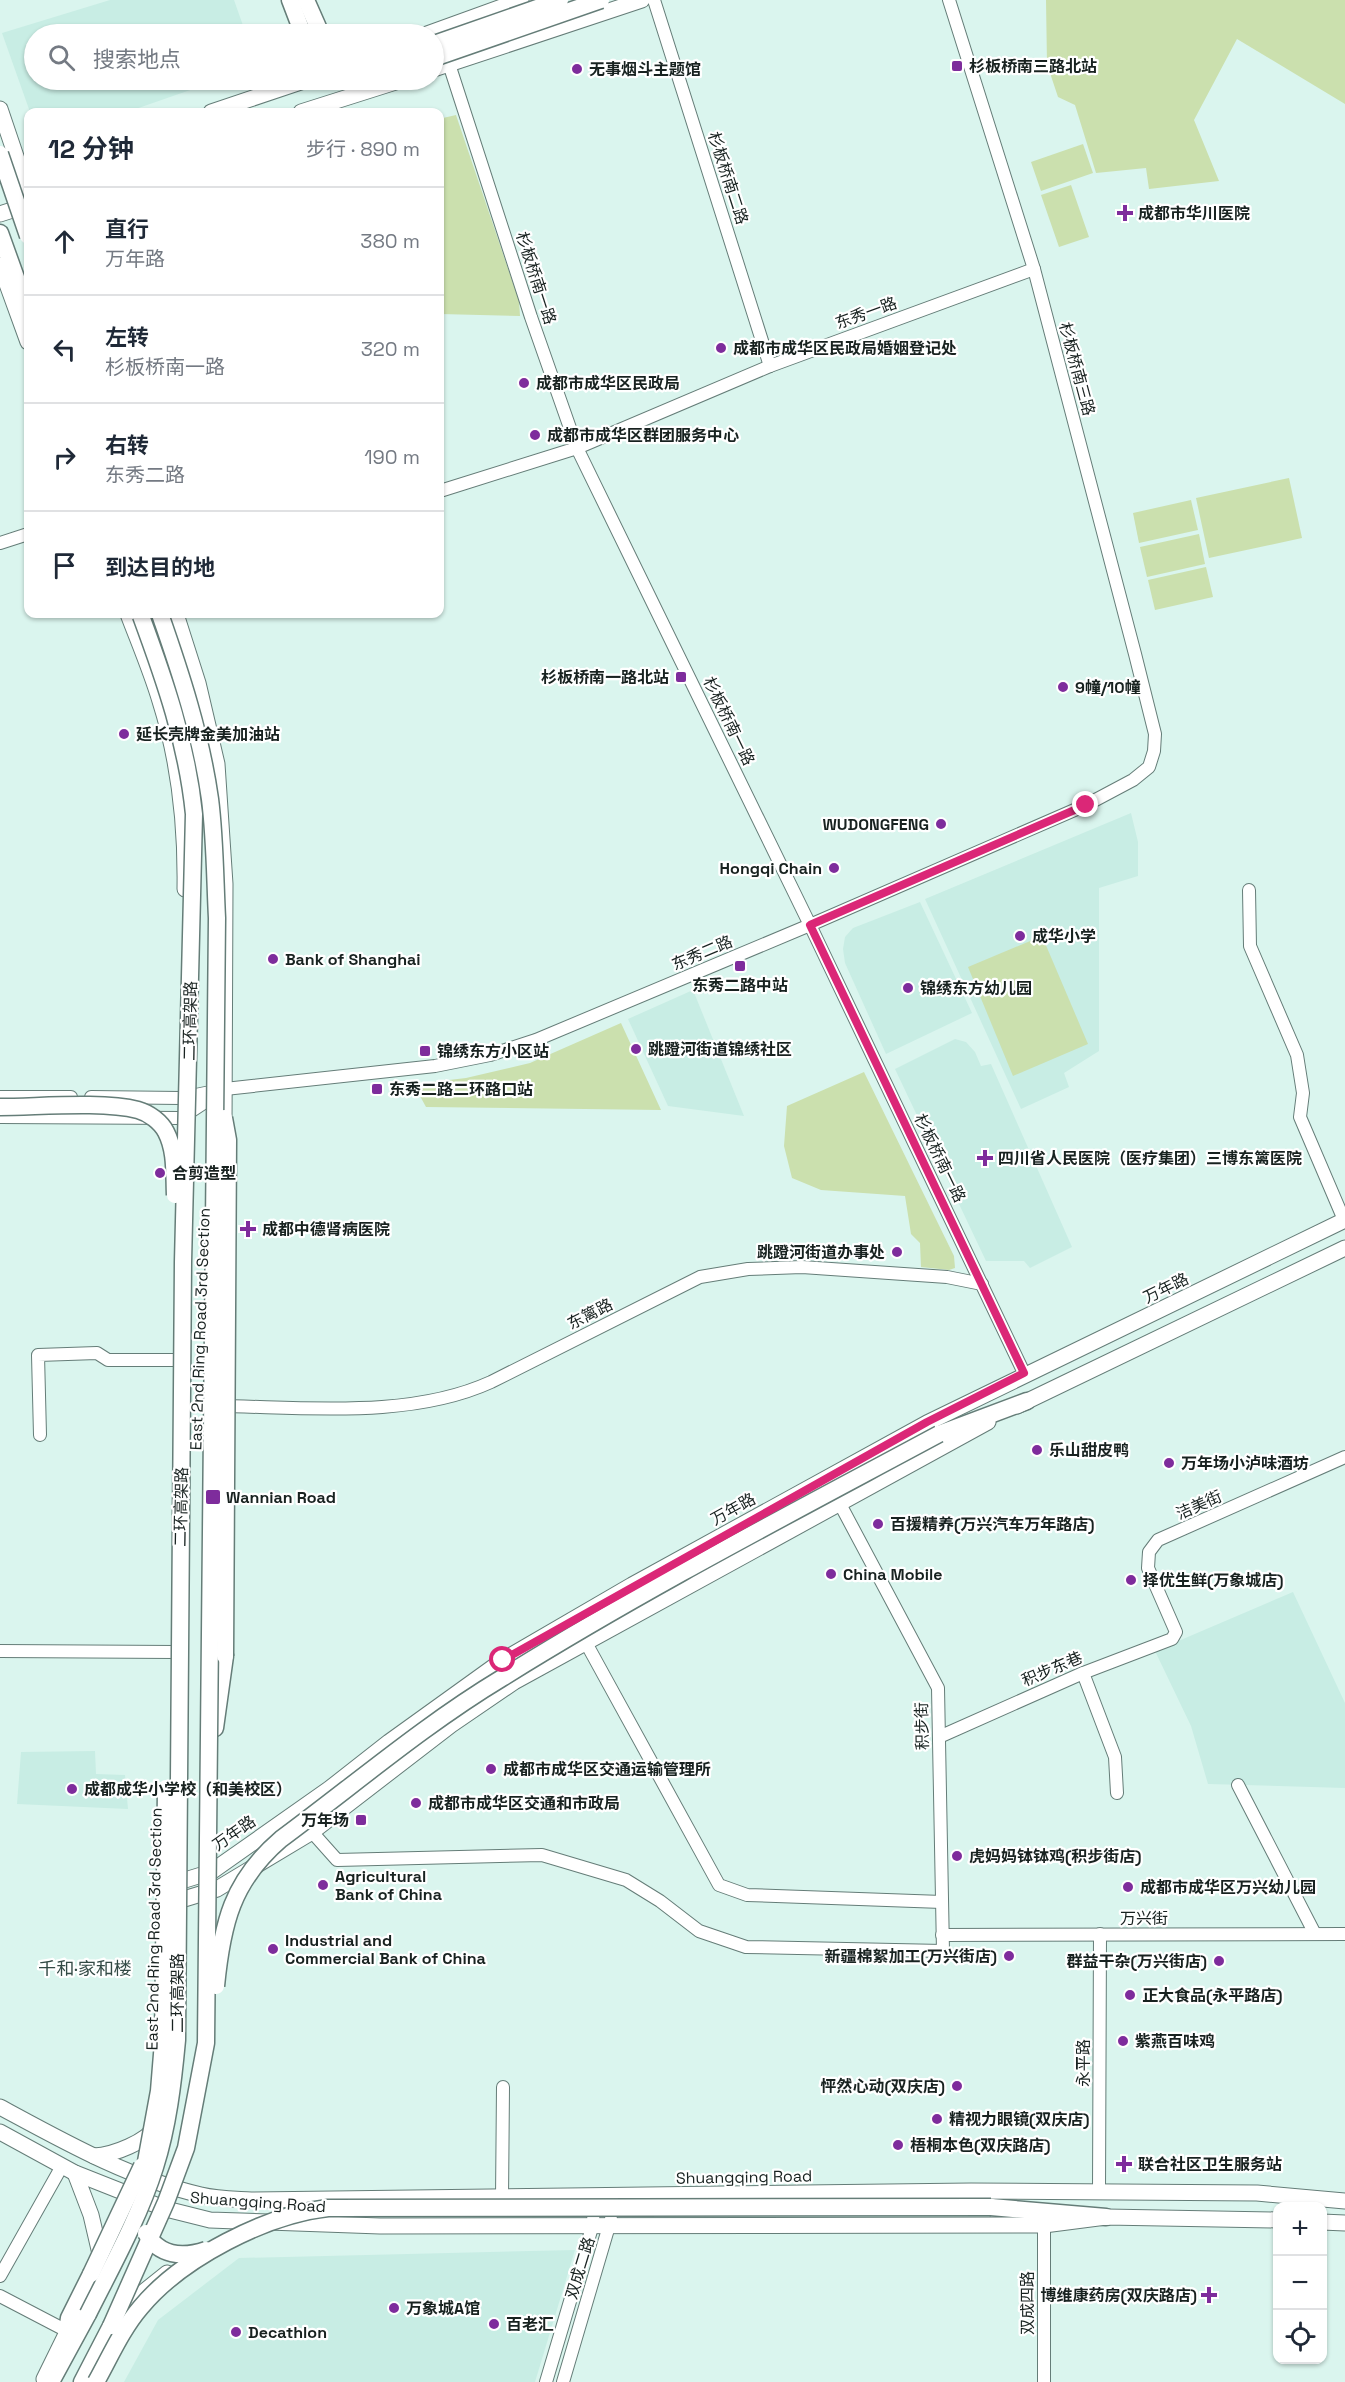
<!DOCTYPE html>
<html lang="zh">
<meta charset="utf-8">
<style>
body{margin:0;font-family:"Space Grotesk","Noto Sans SC",sans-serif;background:#f2f2f3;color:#1f2937}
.controls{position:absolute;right:18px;bottom:18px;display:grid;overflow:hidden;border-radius:12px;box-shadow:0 2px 4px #0004}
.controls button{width:54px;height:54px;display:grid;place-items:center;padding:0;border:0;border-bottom:2px solid #e0e1e3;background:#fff;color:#1f2937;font:30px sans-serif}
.stop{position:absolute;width:18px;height:18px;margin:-14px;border:4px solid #db2777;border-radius:50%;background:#fff}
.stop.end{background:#db2777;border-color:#fff;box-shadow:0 2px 6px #0008}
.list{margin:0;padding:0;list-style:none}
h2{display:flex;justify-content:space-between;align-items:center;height:78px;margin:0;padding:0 24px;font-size:26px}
h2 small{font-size:20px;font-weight:400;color:#747a83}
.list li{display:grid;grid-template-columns:39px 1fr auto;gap:18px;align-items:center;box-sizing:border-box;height:108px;padding:0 24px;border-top:2px solid #e0e1e3}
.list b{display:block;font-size:22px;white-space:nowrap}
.list p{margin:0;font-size:20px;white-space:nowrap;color:#747a83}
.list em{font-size:20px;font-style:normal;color:#747a83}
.icon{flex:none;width:33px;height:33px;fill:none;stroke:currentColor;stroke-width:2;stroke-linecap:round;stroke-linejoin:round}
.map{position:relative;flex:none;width:1345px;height:2382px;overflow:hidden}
.search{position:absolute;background:#fff;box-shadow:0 2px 4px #0004;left:24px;top:24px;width:420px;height:66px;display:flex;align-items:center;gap:15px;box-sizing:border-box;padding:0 21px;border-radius:33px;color:#747a83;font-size:22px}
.panel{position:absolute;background:#fff;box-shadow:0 2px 4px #0004;left:24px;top:108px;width:420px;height:510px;border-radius:12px}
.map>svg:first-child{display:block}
.built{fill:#c8ede4}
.green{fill:#cbe0ae}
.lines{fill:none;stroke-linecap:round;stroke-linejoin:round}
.minor-casing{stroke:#657d78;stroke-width:14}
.major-casing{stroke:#657d78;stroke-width:17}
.highway-casing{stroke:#657d78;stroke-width:19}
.minor{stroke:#fff;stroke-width:12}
.major{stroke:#fff;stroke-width:15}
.highway{stroke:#fff;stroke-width:16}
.highway-bridge-casing{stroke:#657d78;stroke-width:19;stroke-linecap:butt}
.highway-bridge{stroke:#fff;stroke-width:16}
.route{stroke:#db2777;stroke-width:8}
.poi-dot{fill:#7e2c9c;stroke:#fff;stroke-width:2}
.labels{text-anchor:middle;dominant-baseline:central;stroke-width:4.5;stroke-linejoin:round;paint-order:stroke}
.poi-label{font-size:16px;font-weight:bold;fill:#182220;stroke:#fff;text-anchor:start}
.street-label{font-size:16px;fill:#182220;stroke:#fff}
.neighbourhood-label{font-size:18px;fill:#334a45;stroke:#fff}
</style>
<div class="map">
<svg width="1345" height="2382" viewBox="0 0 1345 2382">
<rect width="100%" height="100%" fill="#daf5ee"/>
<g class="built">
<polygon points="110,0 234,0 246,34 34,34 34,80 219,80 127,112 30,112 2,33"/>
<polygon points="1131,813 1138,842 1138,876 1099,888 1099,1051 1064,1073 1069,1087 1021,1109 925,899"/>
<polygon points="920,902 972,1013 886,1054 845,963 843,949 845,937 853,928"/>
<polygon points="693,990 744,1116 668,1106 628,1019"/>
<polygon points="955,1039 966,1042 975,1052 981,1066 991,1064 1072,1247 1030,1268 1024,1261 986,1261 895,1069"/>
<polygon points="1293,1592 1345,1703 1345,1788 1208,1784 1191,1726 1155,1651"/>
<polygon points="95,1751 96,1774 125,1775 128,1809 17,1804 21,1752"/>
<polygon points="575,2250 535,2382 124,2382 158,2320 239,2258"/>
</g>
<g class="green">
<polygon points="1046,0 1345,0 1345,104 1237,39 1194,120 1219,181 1149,189 1146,168 1096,173 1075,105 1058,97 1047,64"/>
<polygon points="456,115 519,301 520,316 440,314 440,146 443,118"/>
<polygon points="1083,144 1093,173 1041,191 1031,162"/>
<polygon points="1071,185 1089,237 1059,247 1041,195"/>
<polygon points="1289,478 1302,538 1209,558 1196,498"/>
<polygon points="1191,500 1198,530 1139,543 1133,513"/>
<polygon points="1199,534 1205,564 1147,577 1140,547"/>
<polygon points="1206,567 1213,597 1155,610 1148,580"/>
<polygon points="1042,936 1088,1044 1013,1076 968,967"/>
<polygon points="621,1023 661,1110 426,1107 420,1096 407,1085 466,1078 530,1063"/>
<polygon points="864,1072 954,1256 955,1268 949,1270 921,1267 920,1243 911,1234 905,1196 821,1190 792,1178 784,1146 787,1106"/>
</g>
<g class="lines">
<g class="minor-casing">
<g id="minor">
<polyline points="654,0 770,366"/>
<polyline points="449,64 531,317 577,448 810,925 1024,1373"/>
<polyline points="440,491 577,448 770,366 1034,269"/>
<polyline points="0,543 28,534"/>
<polyline points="1249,890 1250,946 1297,1055 1303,1093 1300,1117 1344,1220"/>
<polyline points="0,1097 71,1097"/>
<polyline points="91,1097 181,1098 225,1089 435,1066 490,1055 536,1040 810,925 1086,805 1133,780 1149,767 1154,751 1155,734 1135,654 1034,269 949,0"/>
<polyline points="0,1117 181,1118 219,1093"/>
<path d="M218,1406c88,1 192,13 273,-24l209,-105 48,-8 54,-2 145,10 35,7"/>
<polyline points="40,1435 38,1355 97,1353 108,1360 179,1360"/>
<polyline points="585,1641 719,1885 747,1895 942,1902"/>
<polyline points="0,1651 176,1652"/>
<polyline points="1083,1673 1115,1757 1117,1793"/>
<polyline points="939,1737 1083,1673 1172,1639 1176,1632 1148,1568 1149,1552 1158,1540 1345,1457"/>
<polyline points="1238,1785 1315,1934"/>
<polyline points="312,1832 337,1860 542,1855 626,1880 660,1901 699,1931 746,1947 943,1951 938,1688 840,1504"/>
<polyline points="942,1935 1345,1934"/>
<polyline points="1099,2192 1100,1934"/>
<polyline points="502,2198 503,2087"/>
<polyline points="0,2276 62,2166"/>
<polyline points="0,2296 67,2331"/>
<polyline points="546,2382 593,2224 594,2201"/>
<polyline points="563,2382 611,2219"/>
<polyline points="1044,2382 1044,2225"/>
</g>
</g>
<g class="major-casing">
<g id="major">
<polyline points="427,34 521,0"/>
<polyline points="434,69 642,0"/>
<polyline points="0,109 28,192"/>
<polyline points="211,112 307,80"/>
<polyline points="301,112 402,80"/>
<polyline points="0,214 28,205"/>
<polyline points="0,265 28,342"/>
<path d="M128,614c11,29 23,57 32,87 19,60 26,125 25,188"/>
<polyline points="176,614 198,683 217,764 225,884 224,1130"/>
<polyline points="1017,1406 1345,1248"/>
<polyline points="172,1884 211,1872 329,1789 389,1742 503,1660 632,1585 927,1423 1345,1220"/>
<polyline points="171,1903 217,1889 312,1832 451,1725 514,1682 988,1422"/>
<path d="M0,2107c63,34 130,72 201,88 16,4 34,4 50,5l720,-9 286,2 88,8"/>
<polyline points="0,2132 75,2173 166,2209 210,2220 380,2226 1044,2225 1106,2217 1278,2220"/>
<path d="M94,2156c19,-1 53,-14 63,-31"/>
<polyline points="75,2173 91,2215 101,2258"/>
<polyline points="1322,2222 1345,2223"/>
<polyline points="116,2314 167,2273"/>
<polyline points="44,2379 73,2320"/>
</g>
</g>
<g class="highway-casing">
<g id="highway">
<polyline points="290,0 303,34"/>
<polyline points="306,0 321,34"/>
<polyline points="0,233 28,311"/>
<polyline points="939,1434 1027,1401"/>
<polyline points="215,1728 225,1656"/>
<polyline points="991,2207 1106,2217"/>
<polyline points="67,2331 69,2318 91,2274"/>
<polyline points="51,2382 88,2314"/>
<polyline points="82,2382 111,2326"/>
</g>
</g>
<use href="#minor" class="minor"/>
<use href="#major" class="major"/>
<use href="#highway" class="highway"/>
<g class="highway-bridge-casing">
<g id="highway-bridge">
<polyline points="434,44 560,0"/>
<polyline points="434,58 601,0"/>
<polyline points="0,154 28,236"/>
<path d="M0,1107c38,0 102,-6 138,3 11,3 23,12 28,22 10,19 8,42 9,63"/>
<polyline points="224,1118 228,1140 225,1656"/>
<path d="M216,1986c6,-62 16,-105 65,-147 73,-54 143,-114 221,-161 141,-88 290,-165 437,-244"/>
<polyline points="143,2178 159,2091 163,2042 166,1788"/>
<path d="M146,2233c13,23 36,25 60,17"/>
<polyline points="91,2274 142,2166"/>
<path d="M88,2314c24,-48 51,-96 67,-147 13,-41 18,-84 22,-127l6,-778 11,-448c-7,-70 -29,-133 -53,-198"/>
<path d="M111,2326l55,-124 20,-54 20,-105 11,-1125c-2,-39 -2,-80 -7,-119 -9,-64 -29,-125 -50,-185"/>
<path d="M96,2382c14,-25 26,-53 45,-75 41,-49 125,-92 187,-99l663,-1"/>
</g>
</g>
<use href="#highway-bridge" class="highway-bridge"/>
</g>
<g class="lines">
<polyline class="route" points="503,1660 927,1422 1024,1373 810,925 1086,805"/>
</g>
<g class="poi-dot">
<rect x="951" y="60" width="12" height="12" rx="3"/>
<circle cx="577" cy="69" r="6"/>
<path d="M1122 204h6v6h6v6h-6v6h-6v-6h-6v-6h6z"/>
<circle cx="721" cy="348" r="6"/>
<circle cx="524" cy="383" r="6"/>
<circle cx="535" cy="435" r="6"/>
<rect x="675" y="671" width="12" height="12" rx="3"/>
<circle cx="1063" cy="687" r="6"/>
<circle cx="124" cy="734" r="6"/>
<circle cx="941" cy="824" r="6"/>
<circle cx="834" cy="868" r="6"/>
<circle cx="1020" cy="936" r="6"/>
<circle cx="273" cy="959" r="6"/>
<rect x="734" y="960" width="12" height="12" rx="3"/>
<circle cx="908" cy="988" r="6"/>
<circle cx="636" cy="1049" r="6"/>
<rect x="419" y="1045" width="12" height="12" rx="3"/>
<rect x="371" y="1083" width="12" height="12" rx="3"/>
<path d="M982 1149h6v6h6v6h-6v6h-6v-6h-6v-6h6z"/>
<circle cx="160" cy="1173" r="6"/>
<path d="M245 1220h6v6h6v6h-6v6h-6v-6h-6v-6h6z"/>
<circle cx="897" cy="1252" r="6"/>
<circle cx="1037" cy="1450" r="6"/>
<circle cx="1169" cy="1463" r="6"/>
<rect x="205" y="1489" width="16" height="16" rx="3"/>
<circle cx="878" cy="1524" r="6"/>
<circle cx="831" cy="1574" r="6"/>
<circle cx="1131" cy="1580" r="6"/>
<circle cx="491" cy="1769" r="6"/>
<circle cx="72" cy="1789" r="6"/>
<circle cx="416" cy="1803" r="6"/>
<rect x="355" y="1814" width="12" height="12" rx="3"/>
<circle cx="957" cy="1856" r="6"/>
<circle cx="323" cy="1885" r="6"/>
<circle cx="1128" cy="1887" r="6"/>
<circle cx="273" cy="1949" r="6"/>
<circle cx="1009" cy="1956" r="6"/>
<circle cx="1219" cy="1961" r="6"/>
<circle cx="1130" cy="1995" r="6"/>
<circle cx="1123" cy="2041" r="6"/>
<circle cx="957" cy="2086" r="6"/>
<circle cx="937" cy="2119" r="6"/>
<circle cx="898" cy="2145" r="6"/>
<path d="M1121 2155h6v6h6v6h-6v6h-6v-6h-6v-6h6z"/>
<path d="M1206 2286h6v6h6v6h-6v6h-6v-6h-6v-6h6z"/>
<circle cx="394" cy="2308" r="6"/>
<circle cx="494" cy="2324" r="6"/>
<circle cx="236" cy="2332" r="6"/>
</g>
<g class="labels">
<g class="poi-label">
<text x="969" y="66">杉板桥南三路北站</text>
<text x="589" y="69">无事烟斗主题馆</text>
<text x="1138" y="213">成都市华川医院</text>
<text x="733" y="348">成都市成华区民政局婚姻登记处</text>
<text x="536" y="383">成都市成华区民政局</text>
<text x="547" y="435">成都市成华区群团服务中心</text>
<text x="669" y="677" text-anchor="end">杉板桥南一路北站</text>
<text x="1075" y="687">9幢/10幢</text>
<text x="136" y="734">延长壳牌金美加油站</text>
<text x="929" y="824" text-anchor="end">WUDONGFENG</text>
<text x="822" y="868" text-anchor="end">Hongqi Chain</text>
<text x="1032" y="936">成华小学</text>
<text x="285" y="959">Bank of Shanghai</text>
<text x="740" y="985" text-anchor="middle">东秀二路中站</text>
<text x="920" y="988">锦绣东方幼儿园</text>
<text x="648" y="1049">跳蹬河街道锦绣社区</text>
<text x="437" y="1051">锦绣东方小区站</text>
<text x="389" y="1089">东秀二路二环路口站</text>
<text x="998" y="1158">四川省人民医院（医疗集团）三博东篱医院</text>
<text x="172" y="1173">合剪造型</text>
<text x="262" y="1229">成都中德肾病医院</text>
<text x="885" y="1252" text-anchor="end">跳蹬河街道办事处</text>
<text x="1049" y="1450">乐山甜皮鸭</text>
<text x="1181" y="1463">万年场小泸味酒坊</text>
<text x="226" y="1497">Wannian Road</text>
<text x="890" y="1524">百援精养(万兴汽车万年路店)</text>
<text x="843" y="1574">China Mobile</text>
<text x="1143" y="1580">择优生鲜(万象城店)</text>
<text x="503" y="1769">成都市成华区交通运输管理所</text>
<text x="84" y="1789">成都成华小学校（和美校区）</text>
<text x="428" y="1803">成都市成华区交通和市政局</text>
<text x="349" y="1820" text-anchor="end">万年场</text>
<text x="969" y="1856">虎妈妈钵钵鸡(积步街店)</text>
<text x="335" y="1876">Agricultural<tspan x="335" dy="18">Bank of China</tspan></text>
<text x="1140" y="1887">成都市成华区万兴幼儿园</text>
<text x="285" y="1940">Industrial and<tspan x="285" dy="18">Commercial Bank of China</tspan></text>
<text x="997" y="1956" text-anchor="end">新疆棉絮加工(万兴街店)</text>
<text x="1207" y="1961" text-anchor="end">群益干杂(万兴街店)</text>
<text x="1142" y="1995">正大食品(永平路店)</text>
<text x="1135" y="2041">紫燕百味鸡</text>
<text x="945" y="2086" text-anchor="end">怦然心动(双庆店)</text>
<text x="949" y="2119">精视力眼镜(双庆店)</text>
<text x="910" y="2145">梧桐本色(双庆路店)</text>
<text x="1138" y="2164">联合社区卫生服务站</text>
<text x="1197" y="2295" text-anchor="end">博维康药房(双庆路店)</text>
<text x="406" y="2308">万象城A馆</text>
<text x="506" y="2324">百老汇</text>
<text x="248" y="2332">Decathlon</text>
</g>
<g class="street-label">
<text transform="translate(728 178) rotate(72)">杉板桥南二路</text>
<text transform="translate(536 278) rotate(72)">杉板桥南一路</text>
<text transform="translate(866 313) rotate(-20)">东秀一路</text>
<text transform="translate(1077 369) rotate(75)">杉板桥南三路</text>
<text transform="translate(729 721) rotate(64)">杉板桥南一路</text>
<text transform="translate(702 953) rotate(-23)">东秀二路</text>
<text transform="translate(190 1021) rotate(-89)">二环高架路</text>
<text transform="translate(940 1158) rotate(64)">杉板桥南一路</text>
<text transform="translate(1166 1288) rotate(-26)">万年路</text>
<text transform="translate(590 1314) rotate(-27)">东篱路</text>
<text transform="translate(200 1329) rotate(-88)">East 2nd Ring Road 3rd Section</text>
<text transform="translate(1199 1505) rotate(-24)">洁美街</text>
<text transform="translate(181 1507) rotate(-89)">二环高架路</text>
<text transform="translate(733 1509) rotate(-29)">万年路</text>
<text transform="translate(1052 1669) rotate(-23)">积步东巷</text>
<text transform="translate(922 1726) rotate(-91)">积步街</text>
<text transform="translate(234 1833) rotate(-35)">万年路</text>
<text x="1144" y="1918">万兴街</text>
<text transform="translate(154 1929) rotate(-89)">East 2nd Ring Road 3rd Section</text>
<text transform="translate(177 1993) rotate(-90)">二环高架路</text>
<text transform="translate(1083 2063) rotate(-90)">永平路</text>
<text transform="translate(744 2177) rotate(-1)">Shuangqing Road</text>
<text transform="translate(258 2202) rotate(4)">Shuangqing Road</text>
<text transform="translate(580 2268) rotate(-73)">双成二路</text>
<text transform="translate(1027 2303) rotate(-90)">双成四路</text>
</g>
<g class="neighbourhood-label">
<text x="85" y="1968">千和·家和楼</text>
</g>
</g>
</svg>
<div class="controls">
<button>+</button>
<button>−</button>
<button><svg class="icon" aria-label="locate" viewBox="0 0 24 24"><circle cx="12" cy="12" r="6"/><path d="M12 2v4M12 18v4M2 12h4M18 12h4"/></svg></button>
</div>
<div class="stop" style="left:503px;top:1660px"></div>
<div class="stop end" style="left:1086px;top:805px"></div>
<div class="search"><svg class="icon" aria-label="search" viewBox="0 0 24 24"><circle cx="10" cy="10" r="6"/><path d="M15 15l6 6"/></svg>搜索地点</div>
<section class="panel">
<h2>12 分钟<small>步行 · 890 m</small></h2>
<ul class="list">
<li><svg class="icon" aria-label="ahead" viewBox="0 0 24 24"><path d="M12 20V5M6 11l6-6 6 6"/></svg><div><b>直行</b><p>万年路</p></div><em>380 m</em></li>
<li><svg class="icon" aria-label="left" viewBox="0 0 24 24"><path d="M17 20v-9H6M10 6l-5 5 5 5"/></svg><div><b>左转</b><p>杉板桥南一路</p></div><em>320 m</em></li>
<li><svg class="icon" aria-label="right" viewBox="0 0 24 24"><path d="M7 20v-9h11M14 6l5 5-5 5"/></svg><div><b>右转</b><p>东秀二路</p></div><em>190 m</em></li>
<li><svg class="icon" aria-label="arrive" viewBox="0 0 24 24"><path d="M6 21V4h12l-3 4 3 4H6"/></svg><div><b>到达目的地</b></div></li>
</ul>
</section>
</div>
